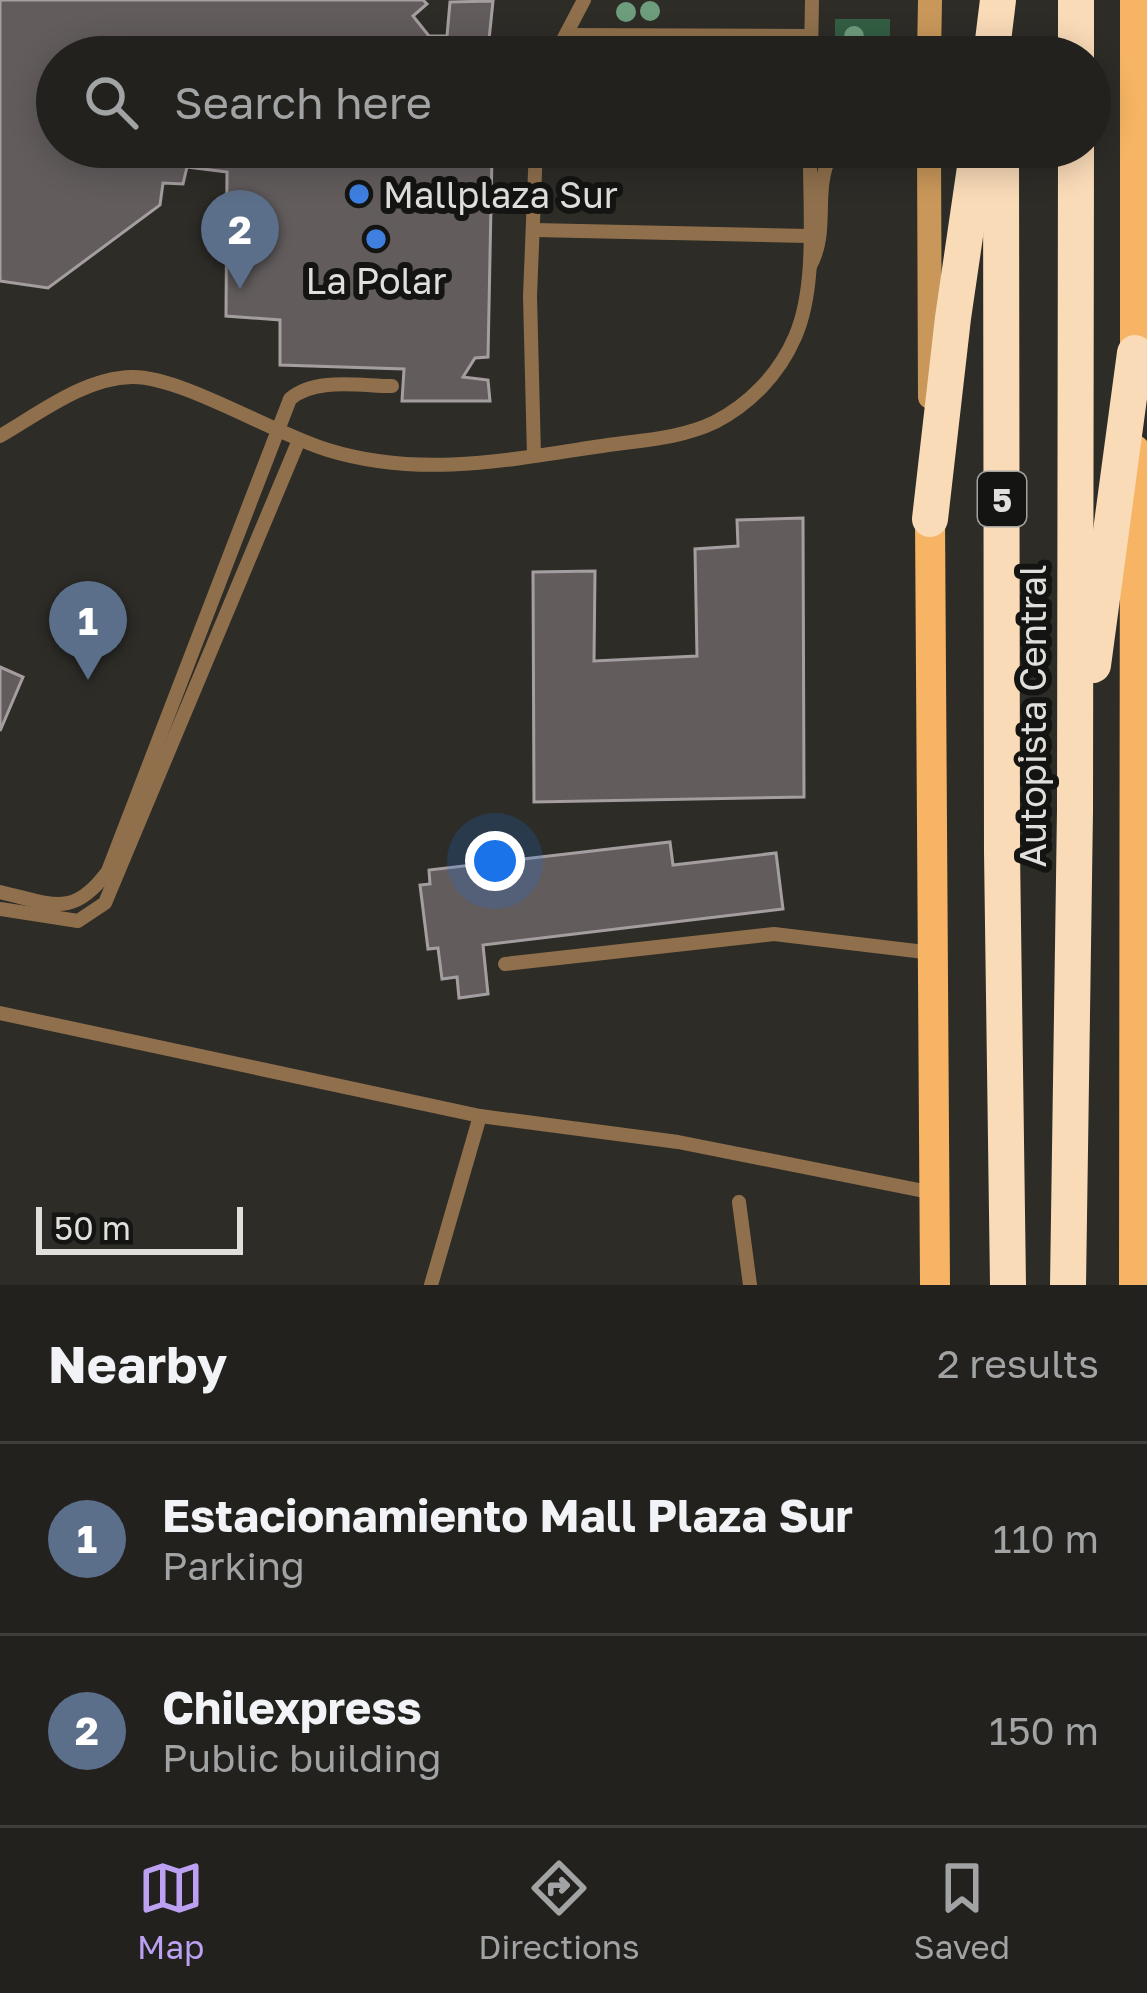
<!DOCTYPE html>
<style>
body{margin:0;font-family:"Golos Text",sans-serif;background:#2a2926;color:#f1f3f6}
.scale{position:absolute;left:36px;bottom:30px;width:207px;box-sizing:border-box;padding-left:12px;border:6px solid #e0dfdc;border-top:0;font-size:33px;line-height:42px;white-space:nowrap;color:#e0dfdc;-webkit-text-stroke:9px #141412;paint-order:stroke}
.you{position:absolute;left:495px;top:861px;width:42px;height:42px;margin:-30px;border:9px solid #fff;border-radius:50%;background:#1a73e8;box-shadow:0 0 0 18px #1a73e833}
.badge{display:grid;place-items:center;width:78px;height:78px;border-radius:50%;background:#bca0f2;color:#fff;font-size:39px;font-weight:700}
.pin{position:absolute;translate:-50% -99px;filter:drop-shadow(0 3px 6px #0008)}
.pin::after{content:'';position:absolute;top:63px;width:42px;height:36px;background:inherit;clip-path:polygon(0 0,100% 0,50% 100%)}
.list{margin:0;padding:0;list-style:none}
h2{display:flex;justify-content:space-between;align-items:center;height:156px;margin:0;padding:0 48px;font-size:51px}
h2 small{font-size:39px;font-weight:400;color:#a2a3a4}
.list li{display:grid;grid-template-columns:78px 1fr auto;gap:36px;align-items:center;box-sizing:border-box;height:192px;padding:0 48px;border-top:3px solid #3f3e3b}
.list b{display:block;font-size:45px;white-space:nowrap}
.list p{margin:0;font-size:39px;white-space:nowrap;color:#a2a3a4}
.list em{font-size:39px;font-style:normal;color:#a2a3a4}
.icon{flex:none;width:66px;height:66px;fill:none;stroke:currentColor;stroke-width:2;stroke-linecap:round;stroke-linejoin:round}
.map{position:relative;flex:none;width:1147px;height:1285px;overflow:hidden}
.search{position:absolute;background:#22211d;box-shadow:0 6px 30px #0003;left:36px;right:36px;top:36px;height:132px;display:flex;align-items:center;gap:30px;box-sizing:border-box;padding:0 42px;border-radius:66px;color:#a2a3a4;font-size:45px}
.sheet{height:540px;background:#22211d}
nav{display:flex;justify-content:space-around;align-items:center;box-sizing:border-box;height:168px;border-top:3px solid #3f3e3b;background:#22211d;font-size:33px;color:#a2a3a4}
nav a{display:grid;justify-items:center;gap:6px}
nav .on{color:#bca0f2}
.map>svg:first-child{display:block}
.green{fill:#335e44}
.building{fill:#625c5d;stroke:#a59ea0;stroke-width:3}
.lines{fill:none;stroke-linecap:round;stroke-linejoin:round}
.service{stroke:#90704c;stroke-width:14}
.secondary{stroke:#c9975a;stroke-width:24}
.primary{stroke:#f6b464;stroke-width:30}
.motorway{stroke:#fadbb8;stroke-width:36}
.tree{fill:#6d9d7c}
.shop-dot{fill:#3f7fe0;stroke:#141412;stroke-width:4.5}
.labels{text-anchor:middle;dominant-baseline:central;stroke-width:12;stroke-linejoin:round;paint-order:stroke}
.shield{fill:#141412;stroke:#a3a29f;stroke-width:3}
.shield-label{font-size:33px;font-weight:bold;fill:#e0dfdc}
.poi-label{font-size:36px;fill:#e0dfdc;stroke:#141412;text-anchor:start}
.street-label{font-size:36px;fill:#e0dfdc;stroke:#141412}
</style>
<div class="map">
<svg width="1147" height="1285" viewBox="0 0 1147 1285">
<rect width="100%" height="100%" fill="#2d2c27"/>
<rect class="green" x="835" y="19" width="55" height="38"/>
<g class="building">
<polygon points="0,0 423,0 427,4 413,16 429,36 447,36 450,2 493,1 489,40 455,42 454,57 57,57 57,147 452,147 451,153 492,156 488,357 475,358 463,377 488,380 490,401 402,401 404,369 280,365 280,320 226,316 227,172 187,167 183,184 163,183 160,205 48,288 0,281"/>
<polygon points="803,518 804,797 534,802 533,572 595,571 594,661 697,656 695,549 738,546 737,520"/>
<polygon points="0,667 23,677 0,731"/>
<polygon points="670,842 673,865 776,853 783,909 483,945 488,994 459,998 457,977 442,979 438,948 428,949 420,885 430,884 429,870"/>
</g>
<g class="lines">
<g class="service">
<polyline points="566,35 811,36"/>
<polyline points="554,57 584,0"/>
<polyline points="811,57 812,0"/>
<polyline points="534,230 808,236"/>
<path d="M810,266c20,-35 2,-77 21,-111l9,-4 89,-1"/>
<path d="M0,436c40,-23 84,-58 132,-59 49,-1 142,57 196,73 94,29 186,9 280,-5 36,-5 74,-7 107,-23 35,-18 64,-48 80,-85 23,-52 14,-133 15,-190"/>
<polyline points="534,456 530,296 536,147"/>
<path d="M0,892c52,12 73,27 108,-21l182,-472c25,-22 71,-13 102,-13"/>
<polyline points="0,909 78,921 105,903 299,440"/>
<polyline points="505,964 774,934 933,953"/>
<polyline points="0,1013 480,1116 678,1142 934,1193"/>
<polyline points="739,1202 750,1285"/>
<polyline points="431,1285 480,1116"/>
</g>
<g class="secondary">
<polyline points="929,57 930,0"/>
<polyline points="929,147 930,397"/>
</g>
<g class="primary">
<polyline points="1135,372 1135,0"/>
<polyline points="930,519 935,1285"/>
<polyline points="1134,1285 1135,450"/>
</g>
<g class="motorway">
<polyline points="991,57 998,0"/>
<polyline points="1076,57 1076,0"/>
<polyline points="1001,147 1002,852 1008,1285"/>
<polyline points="930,519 953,318 978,147"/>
<polyline points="1093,665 1135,353"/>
<polyline points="1068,1285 1075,811 1076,147"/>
</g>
</g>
<g class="tree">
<circle cx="650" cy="11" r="10"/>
<circle cx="626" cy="12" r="10"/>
<circle cx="854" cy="36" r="10"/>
</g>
<g class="shop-dot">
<circle cx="359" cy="194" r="12"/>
<circle cx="376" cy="239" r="12"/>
</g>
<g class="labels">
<rect class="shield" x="978" y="472" width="48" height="54" rx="9"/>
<g class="shield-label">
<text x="1002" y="499">5</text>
</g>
<g class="poi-label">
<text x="383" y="194">Mallplaza Sur</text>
<text x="376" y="280" text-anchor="middle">La Polar</text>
</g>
<g class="street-label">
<text transform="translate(1032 716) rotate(-90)">Autopista Central</text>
</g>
</g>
</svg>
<div class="scale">50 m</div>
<div class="you"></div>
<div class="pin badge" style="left:88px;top:680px;background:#5c6f8a">1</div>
<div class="pin badge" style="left:240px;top:289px;background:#5c6f8a">2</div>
<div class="search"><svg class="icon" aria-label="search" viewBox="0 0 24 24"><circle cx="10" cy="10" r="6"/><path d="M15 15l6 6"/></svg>Search here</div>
</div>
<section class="sheet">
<h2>Nearby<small>2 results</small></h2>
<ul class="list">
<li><span class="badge" style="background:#5c6f8a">1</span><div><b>Estacionamiento Mall Plaza Sur</b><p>Parking</p></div><em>110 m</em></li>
<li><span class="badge" style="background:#5c6f8a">2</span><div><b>Chilexpress</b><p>Public building</p></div><em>150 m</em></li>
</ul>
</section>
<nav>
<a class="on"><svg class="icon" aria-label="map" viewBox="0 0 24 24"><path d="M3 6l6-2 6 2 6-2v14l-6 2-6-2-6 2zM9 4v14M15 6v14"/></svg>Map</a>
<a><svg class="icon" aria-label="directions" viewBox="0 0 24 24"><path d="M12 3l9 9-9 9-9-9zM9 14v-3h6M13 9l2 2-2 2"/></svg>Directions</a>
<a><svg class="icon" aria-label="saved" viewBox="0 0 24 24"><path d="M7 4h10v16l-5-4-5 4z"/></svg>Saved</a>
</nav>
